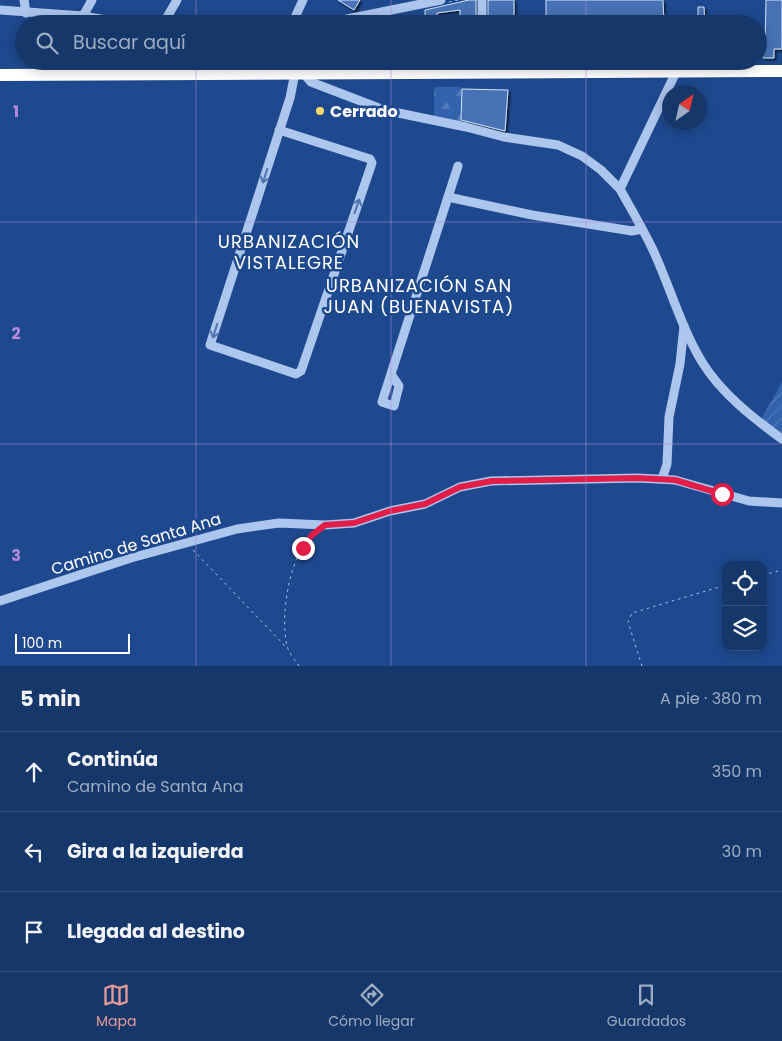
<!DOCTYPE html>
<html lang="es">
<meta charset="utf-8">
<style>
body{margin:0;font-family:Poppins,sans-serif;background:#1f3f70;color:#f1f3f6}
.controls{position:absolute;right:15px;bottom:15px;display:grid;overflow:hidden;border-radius:10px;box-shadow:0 2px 12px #0003}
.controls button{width:45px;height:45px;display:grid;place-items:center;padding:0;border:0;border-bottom:1px solid #35517e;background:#16376a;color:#f1f3f6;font:25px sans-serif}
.compass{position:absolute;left:662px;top:85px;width:45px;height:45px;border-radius:50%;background:#16376a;box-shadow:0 2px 12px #0003;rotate:34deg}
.scale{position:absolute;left:15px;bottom:12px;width:115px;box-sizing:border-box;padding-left:5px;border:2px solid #fff;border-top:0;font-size:14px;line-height:18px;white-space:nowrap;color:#fff;-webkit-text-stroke:4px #1e498e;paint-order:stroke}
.stop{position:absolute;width:15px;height:15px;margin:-11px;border:4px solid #e11d48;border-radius:50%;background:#fff}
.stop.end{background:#e11d48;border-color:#fff;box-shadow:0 1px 5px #0008}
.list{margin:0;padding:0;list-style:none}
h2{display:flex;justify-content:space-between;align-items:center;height:65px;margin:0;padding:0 20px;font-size:21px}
h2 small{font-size:16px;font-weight:400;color:#9eacc1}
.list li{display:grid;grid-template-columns:32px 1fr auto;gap:15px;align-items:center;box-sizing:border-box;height:80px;padding:0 20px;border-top:1px solid #35517e}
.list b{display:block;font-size:19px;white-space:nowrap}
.list p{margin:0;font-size:16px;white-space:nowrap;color:#9eacc1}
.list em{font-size:16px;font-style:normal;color:#9eacc1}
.icon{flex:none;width:28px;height:28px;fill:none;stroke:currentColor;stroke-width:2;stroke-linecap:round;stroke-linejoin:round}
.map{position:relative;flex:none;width:782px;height:666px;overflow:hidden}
.search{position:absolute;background:#16376a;box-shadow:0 2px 12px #0003;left:15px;right:15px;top:15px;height:55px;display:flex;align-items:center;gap:12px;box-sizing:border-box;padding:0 18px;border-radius:28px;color:#9eacc1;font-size:19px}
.sheet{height:305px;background:#16376a}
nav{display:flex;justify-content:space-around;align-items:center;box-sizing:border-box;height:70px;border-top:1px solid #35517e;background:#16376a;font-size:14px;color:#9eacc1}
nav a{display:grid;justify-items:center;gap:2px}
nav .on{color:#e69b98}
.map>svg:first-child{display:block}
.forest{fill:url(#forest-firs)}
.garden{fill:url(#garden-furrows)}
.building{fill:#4772b5;stroke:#d2e2f9;filter:url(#shadow)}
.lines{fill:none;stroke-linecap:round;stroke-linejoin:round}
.path{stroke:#adc6ed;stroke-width:1;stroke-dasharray:2.5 4;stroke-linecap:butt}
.minor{stroke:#adc6ed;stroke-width:9}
.highway{stroke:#fff;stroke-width:12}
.oneway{stroke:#5075af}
.route{stroke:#e11d48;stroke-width:6}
.grid{fill:none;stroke:#b68bdc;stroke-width:1;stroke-opacity:0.55}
.poi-dot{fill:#fbda6c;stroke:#1e498e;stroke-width:2}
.labels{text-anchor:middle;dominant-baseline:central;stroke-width:5;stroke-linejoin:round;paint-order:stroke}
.poi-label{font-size:16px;font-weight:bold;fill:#fff;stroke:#1e498e;text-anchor:start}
.street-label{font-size:16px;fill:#fff;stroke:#1e498e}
.neighbourhood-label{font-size:18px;letter-spacing:1px;fill:#fff;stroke:#1e498e}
.grid-label{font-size:16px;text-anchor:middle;font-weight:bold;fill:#b68bdc;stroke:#1e498e;stroke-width:5;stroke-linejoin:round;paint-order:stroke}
</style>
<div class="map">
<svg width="782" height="666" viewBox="0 0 782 666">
<defs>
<pattern id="forest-firs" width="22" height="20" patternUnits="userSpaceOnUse" patternTransform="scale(1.25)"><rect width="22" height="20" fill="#3262ab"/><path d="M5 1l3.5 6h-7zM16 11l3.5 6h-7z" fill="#517ab8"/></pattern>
<pattern id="garden-furrows" width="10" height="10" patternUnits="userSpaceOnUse" patternTransform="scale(1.25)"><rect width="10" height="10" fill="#3262ab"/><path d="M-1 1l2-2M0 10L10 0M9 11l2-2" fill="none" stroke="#517ab8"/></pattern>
<filter id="shadow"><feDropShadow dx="2" dy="2" stdDeviation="1" flood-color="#0009"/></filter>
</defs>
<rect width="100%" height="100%" fill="#1e498e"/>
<polygon class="forest" points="434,87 462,87 461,123 434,117"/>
<polygon class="garden" points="782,382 782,434 761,419"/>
<g class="building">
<polygon points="338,0 360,0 354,10"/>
<polygon points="469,0 476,0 476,24 460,24 460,10 437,13 437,18 425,19 425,10"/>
<rect x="488" y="0" width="26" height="24"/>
<polygon points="546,0 663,0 664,24 546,24"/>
<polygon points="766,0 782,0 782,49 774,49 774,58 763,58 762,48 765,48"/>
<polygon points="698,7 704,7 705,24 698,24"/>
<polygon points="462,89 508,90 505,131 461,120"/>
</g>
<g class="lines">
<g class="path">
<polyline points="449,2 458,0"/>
<polyline points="193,550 287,648"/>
<polyline points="763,575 782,570"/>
<path d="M299,666c-4,-6 -10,-13 -12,-20 -7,-30 2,-92 27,-113"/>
<polyline points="642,666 628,622 632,613 726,585"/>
</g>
<g class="minor">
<polyline points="24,0 26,13"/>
<polyline points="482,0 482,24"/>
<polyline points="0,10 83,16 130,24"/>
<polyline points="83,16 92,0"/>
<polyline points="163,24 177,0"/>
<polyline points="292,24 303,0"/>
<polyline points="322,24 441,0"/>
<polyline points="252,61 270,73"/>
<polyline points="482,61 482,73"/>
<path d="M676,72l-56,117c11,20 23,40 33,61 17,37 28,77 49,112 19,31 51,56 80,77"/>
<polyline points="303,73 311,82 384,110 466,127 504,137 558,145 582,156 601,170 620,189"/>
<polyline points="279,130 370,159 372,163 301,371 296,374 210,345 290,98 295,73"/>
<polyline points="448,197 532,215 632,231 642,229"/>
<polyline points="391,374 399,386 394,406 382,402 391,374 458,166"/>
<polyline points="662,479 667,464 669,417 680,364 684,326"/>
<polyline points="0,601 131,558 237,529 279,523 325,525 354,523 390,511 425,504 460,487 491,481 638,478 675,480 749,501 782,503"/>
</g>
<polyline class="highway" points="0,75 782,71"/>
</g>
<defs><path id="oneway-shaft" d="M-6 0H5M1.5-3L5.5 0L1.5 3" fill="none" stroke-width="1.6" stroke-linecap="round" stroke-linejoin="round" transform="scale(1.25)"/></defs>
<g class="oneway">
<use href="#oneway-shaft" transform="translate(265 176) rotate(108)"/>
<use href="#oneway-shaft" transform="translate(357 206) rotate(-71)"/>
<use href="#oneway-shaft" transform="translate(215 331) rotate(108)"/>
</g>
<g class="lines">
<polyline class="route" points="303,548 312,535 325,525 354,523 390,511 425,504 460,487 492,481 638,478 675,480 722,494"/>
</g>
<path class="grid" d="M196,0v24M391,0v24M586,0v24M196,61v605M391,61v605M586,61v605M0,222h782M0,444h782"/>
<circle class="poi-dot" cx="320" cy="111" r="5"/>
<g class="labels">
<g class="poi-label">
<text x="330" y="111">Cerrado</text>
</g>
<g class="street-label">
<text transform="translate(136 544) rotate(-17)">Camino de Santa Ana</text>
</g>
<g class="neighbourhood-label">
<text x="289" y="241">URBANIZACIÓN<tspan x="289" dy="21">VISTALEGRE</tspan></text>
<text x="419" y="285">URBANIZACIÓN SAN<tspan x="419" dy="21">JUAN (BUENAVISTA)</tspan></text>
</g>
</g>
<g class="grid-label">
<text x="16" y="117">1</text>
<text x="16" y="339">2</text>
<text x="16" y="561">3</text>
</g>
</svg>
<div class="controls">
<button><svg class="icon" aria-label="locate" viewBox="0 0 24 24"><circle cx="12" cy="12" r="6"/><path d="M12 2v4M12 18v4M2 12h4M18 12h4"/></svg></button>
<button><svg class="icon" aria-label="layers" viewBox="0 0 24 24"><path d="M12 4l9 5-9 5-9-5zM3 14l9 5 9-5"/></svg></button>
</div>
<svg class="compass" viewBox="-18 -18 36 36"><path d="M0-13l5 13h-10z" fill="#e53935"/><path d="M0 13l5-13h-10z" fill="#9eacc1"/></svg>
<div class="scale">100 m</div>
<div class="stop" style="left:722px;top:494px"></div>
<div class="stop end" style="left:303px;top:548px"></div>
<div class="search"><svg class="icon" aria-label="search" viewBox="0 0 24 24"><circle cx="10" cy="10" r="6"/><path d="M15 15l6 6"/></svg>Buscar aquí</div>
</div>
<section class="sheet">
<h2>5 min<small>A pie · 380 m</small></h2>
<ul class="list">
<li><svg class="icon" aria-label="ahead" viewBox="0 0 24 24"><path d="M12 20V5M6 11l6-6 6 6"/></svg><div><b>Continúa</b><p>Camino de Santa Ana</p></div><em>350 m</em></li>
<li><svg class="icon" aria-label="left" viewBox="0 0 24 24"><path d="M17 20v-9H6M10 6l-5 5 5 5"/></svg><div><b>Gira a la izquierda</b></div><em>30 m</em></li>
<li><svg class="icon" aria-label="arrive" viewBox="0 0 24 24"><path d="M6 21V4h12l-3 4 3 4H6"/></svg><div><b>Llegada al destino</b></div></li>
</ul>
</section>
<nav>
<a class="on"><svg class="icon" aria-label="map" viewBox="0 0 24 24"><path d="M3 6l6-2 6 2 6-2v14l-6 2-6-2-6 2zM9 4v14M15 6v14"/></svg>Mapa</a>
<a><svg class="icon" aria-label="directions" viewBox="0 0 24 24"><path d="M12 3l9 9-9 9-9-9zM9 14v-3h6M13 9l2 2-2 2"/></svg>Cómo llegar</a>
<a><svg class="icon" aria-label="saved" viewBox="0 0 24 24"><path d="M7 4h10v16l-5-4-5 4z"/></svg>Guardados</a>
</nav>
